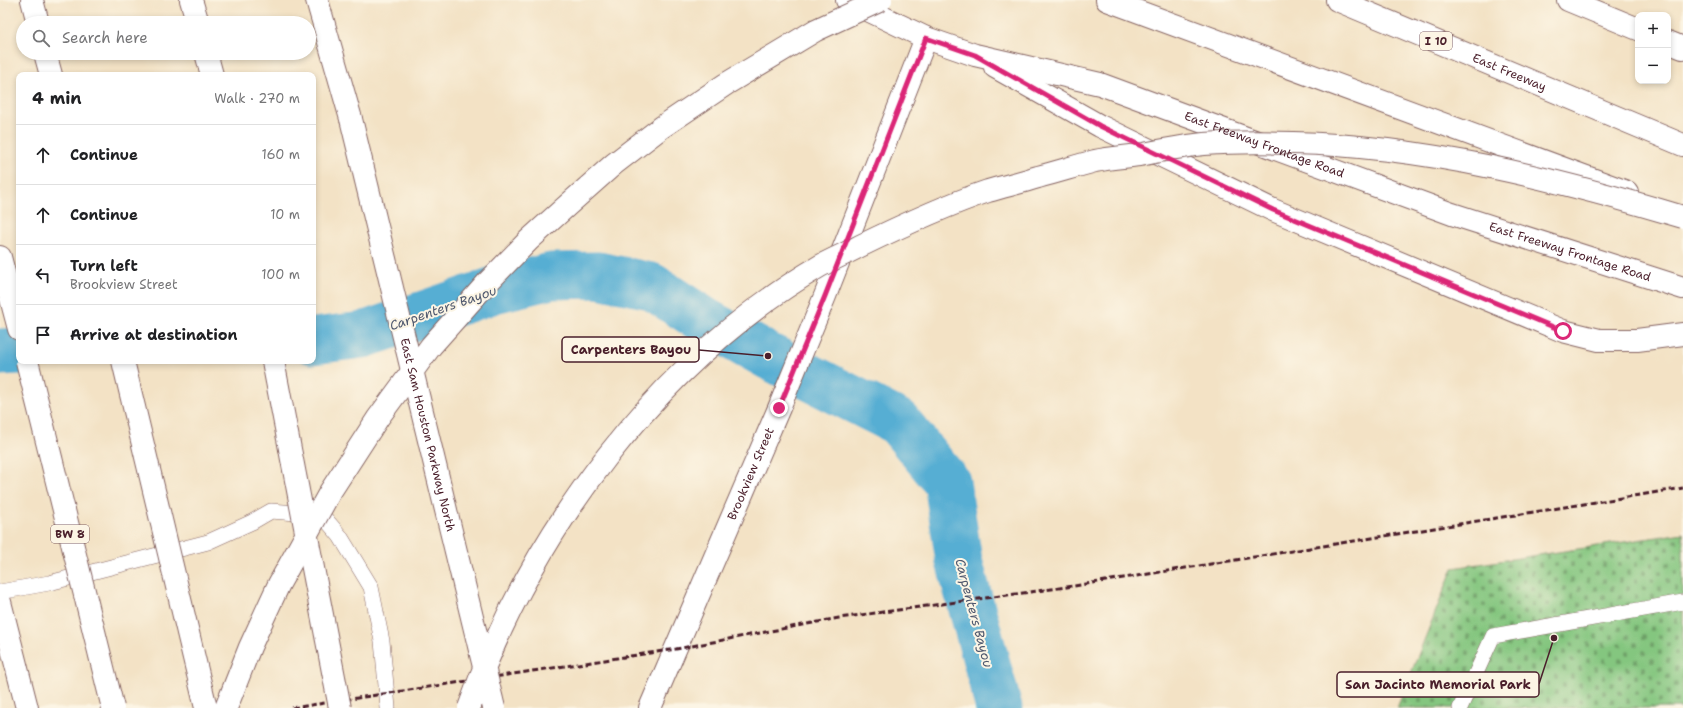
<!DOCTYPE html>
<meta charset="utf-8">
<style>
body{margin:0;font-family:"Shantell Sans",sans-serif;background:#f6f6f6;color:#202124}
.controls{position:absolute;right:12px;top:12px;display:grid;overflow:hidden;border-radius:8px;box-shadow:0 2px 6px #0003}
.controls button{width:36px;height:36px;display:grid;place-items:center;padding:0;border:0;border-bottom:1px solid #e0e0e0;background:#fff;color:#202124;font:20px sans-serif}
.stop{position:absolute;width:12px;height:12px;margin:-9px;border:3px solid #db2777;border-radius:50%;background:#fff}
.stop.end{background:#db2777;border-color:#fff;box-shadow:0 1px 4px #0008}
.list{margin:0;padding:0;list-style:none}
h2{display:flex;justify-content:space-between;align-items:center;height:52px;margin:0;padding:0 16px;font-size:17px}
h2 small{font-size:13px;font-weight:400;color:#757577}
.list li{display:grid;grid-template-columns:26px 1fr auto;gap:12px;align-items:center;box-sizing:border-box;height:60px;padding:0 16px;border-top:1px solid #e0e0e0}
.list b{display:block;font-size:15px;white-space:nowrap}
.list p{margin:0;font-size:13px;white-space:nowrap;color:#757577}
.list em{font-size:13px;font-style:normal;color:#757577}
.icon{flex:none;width:22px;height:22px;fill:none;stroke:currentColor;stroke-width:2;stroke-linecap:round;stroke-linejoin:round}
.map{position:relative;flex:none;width:1683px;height:708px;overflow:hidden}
.search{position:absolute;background:#fff;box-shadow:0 2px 6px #0003;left:16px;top:16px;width:300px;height:44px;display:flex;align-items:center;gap:10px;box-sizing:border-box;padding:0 14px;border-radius:22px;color:#757577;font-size:15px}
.panel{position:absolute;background:#fff;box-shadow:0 2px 6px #0003;left:16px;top:72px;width:300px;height:292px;border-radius:8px}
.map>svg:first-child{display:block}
.cemetery{fill:url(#cemetery-stones);stroke:#677255}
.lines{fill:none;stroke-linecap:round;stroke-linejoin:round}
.river{stroke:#56aed3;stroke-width:47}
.lane-casing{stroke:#856361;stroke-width:16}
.street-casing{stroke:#856361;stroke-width:24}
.secondary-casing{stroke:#856361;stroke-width:24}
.highway-casing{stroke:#856361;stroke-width:24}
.lane{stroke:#fff;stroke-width:15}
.street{stroke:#fff;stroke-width:22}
.secondary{stroke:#fff;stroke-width:22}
.highway{stroke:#fff;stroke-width:22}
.rail{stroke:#4a1f2b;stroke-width:3;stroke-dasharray:6 3;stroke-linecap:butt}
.secondary-bridge-casing{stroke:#856361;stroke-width:24;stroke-linecap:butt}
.highway-bridge-casing{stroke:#856361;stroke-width:24;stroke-linecap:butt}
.secondary-bridge{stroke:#fff;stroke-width:22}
.highway-bridge{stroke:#fff;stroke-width:22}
.route{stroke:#db2777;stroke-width:5}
.labels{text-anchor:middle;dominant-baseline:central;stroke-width:4;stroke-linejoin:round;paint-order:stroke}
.shield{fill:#fcf5e5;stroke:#7f5f63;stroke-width:1}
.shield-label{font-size:11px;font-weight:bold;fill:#4a1f2b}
.street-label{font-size:12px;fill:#4a1f2b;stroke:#fcf5e5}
.water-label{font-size:13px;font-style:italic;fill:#4f586e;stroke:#fcf5e5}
.leader{fill:none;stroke:#4a1f2b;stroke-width:1.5}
.callout-dot{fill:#4a1f2b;stroke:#fcf5e5;stroke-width:1.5}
.callout{fill:#fcf5e5;stroke:#4a1f2b;stroke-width:1.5}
.callout-label{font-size:13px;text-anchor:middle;font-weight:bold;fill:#4a1f2b}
</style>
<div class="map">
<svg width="1683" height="708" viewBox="0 0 1683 708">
<defs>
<pattern id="cemetery-stones" width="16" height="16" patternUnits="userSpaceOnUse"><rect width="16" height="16" fill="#84c67f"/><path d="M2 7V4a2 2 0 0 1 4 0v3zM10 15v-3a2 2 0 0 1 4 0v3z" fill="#6ea068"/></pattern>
</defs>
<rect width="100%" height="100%" fill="#fcf5e5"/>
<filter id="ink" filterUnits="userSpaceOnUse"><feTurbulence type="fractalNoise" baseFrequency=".025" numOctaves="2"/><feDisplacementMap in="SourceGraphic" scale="8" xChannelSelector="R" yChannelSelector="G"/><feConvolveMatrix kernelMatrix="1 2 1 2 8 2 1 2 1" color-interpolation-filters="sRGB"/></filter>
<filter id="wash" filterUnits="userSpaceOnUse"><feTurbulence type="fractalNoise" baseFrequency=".012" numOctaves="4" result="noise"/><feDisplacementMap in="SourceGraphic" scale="16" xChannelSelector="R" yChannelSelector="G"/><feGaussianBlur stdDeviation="0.9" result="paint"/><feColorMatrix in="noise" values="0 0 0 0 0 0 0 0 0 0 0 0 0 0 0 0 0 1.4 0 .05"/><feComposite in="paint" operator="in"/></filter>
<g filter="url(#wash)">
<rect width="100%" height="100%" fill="#f3e2c5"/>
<polygon class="cemetery" points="1683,533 1683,708 1397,708 1453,568"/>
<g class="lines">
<g class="river">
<polyline points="313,341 363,335 494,290 551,276 598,275 651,286 705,321 768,356 898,422 947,482 959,561 999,708"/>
<polyline points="0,352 19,351"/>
</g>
</g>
</g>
<g filter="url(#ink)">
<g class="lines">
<g class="lane-casing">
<g id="lane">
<polyline points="0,592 49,583 208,542 252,522 271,511 322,515 340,536 371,587 382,641 388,708"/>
<polyline points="1460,708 1493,636 1683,602"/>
</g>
</g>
<g class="street-casing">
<g id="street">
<path id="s1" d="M650,708l129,-300 46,-112 101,-258"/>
</g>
</g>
<g class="secondary-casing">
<g id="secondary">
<polyline points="317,0 351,119"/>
<path id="s2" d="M847,0l79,38 49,17 125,29 352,130 231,74"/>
<polyline points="995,67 1100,126 1273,210 1563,331 1599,340 1637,340 1683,334"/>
</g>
</g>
<g class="highway-casing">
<g id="highway">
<polyline points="32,0 38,23"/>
<polyline points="191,0 198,23"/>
<polyline points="1107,0 1627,192"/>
<path id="s3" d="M1337,0l346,145"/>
<polyline points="1568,0 1638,29"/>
<polyline points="1668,42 1683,48"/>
<polyline points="45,53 51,75"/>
<polyline points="206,53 212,75"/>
<polyline points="0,257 19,329"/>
<polyline points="0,602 27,708"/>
</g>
</g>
<use href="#lane" class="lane"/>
<use href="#street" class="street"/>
<use href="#secondary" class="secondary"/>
<use href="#highway" class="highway"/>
<polyline class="rail" points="292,708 676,649 839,618 1074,586 1683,488"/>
<g class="secondary-bridge-casing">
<g id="secondary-bridge">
<path id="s4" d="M351,119l143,589"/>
</g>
</g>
<g class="highway-bridge-casing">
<g id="highway-bridge">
<polyline points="27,361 113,708"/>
<polyline points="123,361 206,708"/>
<polyline points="273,361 340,708"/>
<polyline points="226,708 250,647 279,584 330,492 378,418 431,346 487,283 529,240 570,203 614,164 662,127 726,84 816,30 881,0"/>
<path d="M469,708c62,-176 189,-347 351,-442 13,-7 27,-13 40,-20 41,-20 84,-40 128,-55 17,-5 34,-9 50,-14 19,-5 38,-11 57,-16 14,-3 29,-4 44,-6 21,-4 44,-9 65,-11 29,-2 60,-2 89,-1 133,3 263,36 390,74"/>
</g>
</g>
<use href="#secondary-bridge" class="secondary-bridge"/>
<use href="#highway-bridge" class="highway-bridge"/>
</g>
</g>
<g class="lines" filter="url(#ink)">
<polyline class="route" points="779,408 825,296 926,38 975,55 1100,126 1273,210 1563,331"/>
</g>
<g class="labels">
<g class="shield">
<rect x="1420" y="32" width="32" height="18" rx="3"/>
<rect x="51" y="525" width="38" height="18" rx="3"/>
</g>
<g class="shield-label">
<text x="1436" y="41">I 10</text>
<text x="70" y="534">BW 8</text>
</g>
<g class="street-label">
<text stroke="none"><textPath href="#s3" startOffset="187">East Freeway</textPath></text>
<text stroke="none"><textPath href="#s2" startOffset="443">East Freeway Frontage Road</textPath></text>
<text stroke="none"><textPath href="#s2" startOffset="767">East Freeway Frontage Road</textPath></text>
<text stroke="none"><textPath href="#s4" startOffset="325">East Sam Houston Parkway North</textPath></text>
<text stroke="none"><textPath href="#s1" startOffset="255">Brookview Street</textPath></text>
</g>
<g class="water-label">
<text transform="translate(443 308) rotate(-19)">Carpenters Bayou</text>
<text transform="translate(974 613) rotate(75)">Carpenters Bayou</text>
</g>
</g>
<path class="leader" d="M768 356L699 350M1554 638L1539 684"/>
<g class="callout-dot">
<circle cx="768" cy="356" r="4"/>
<circle cx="1554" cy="638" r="4"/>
</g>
<g class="callout">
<rect x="562" y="337" width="137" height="25" rx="4"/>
<rect x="1337" y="672" width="202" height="25" rx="4"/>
</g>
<g class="callout-label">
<text x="631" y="354">Carpenters Bayou</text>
<text x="1438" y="689">San Jacinto Memorial Park</text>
</g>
</svg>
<div class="controls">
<button>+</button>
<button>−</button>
</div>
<div class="stop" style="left:1563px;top:331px"></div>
<div class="stop end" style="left:779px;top:408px"></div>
<div class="search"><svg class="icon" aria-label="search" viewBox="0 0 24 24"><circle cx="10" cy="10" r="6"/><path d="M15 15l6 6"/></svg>Search here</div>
<section class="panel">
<h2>4 min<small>Walk · 270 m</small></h2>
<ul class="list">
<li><svg class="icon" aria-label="ahead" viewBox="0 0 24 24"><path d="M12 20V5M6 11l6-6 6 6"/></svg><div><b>Continue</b></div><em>160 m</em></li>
<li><svg class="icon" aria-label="ahead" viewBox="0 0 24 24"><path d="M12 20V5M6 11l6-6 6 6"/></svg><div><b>Continue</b></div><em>10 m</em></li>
<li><svg class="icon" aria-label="left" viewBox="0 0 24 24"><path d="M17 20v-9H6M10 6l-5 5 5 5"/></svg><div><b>Turn left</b><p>Brookview Street</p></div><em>100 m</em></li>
<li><svg class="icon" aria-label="arrive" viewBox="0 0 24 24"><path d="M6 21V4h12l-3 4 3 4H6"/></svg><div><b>Arrive at destination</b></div></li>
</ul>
</section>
</div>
